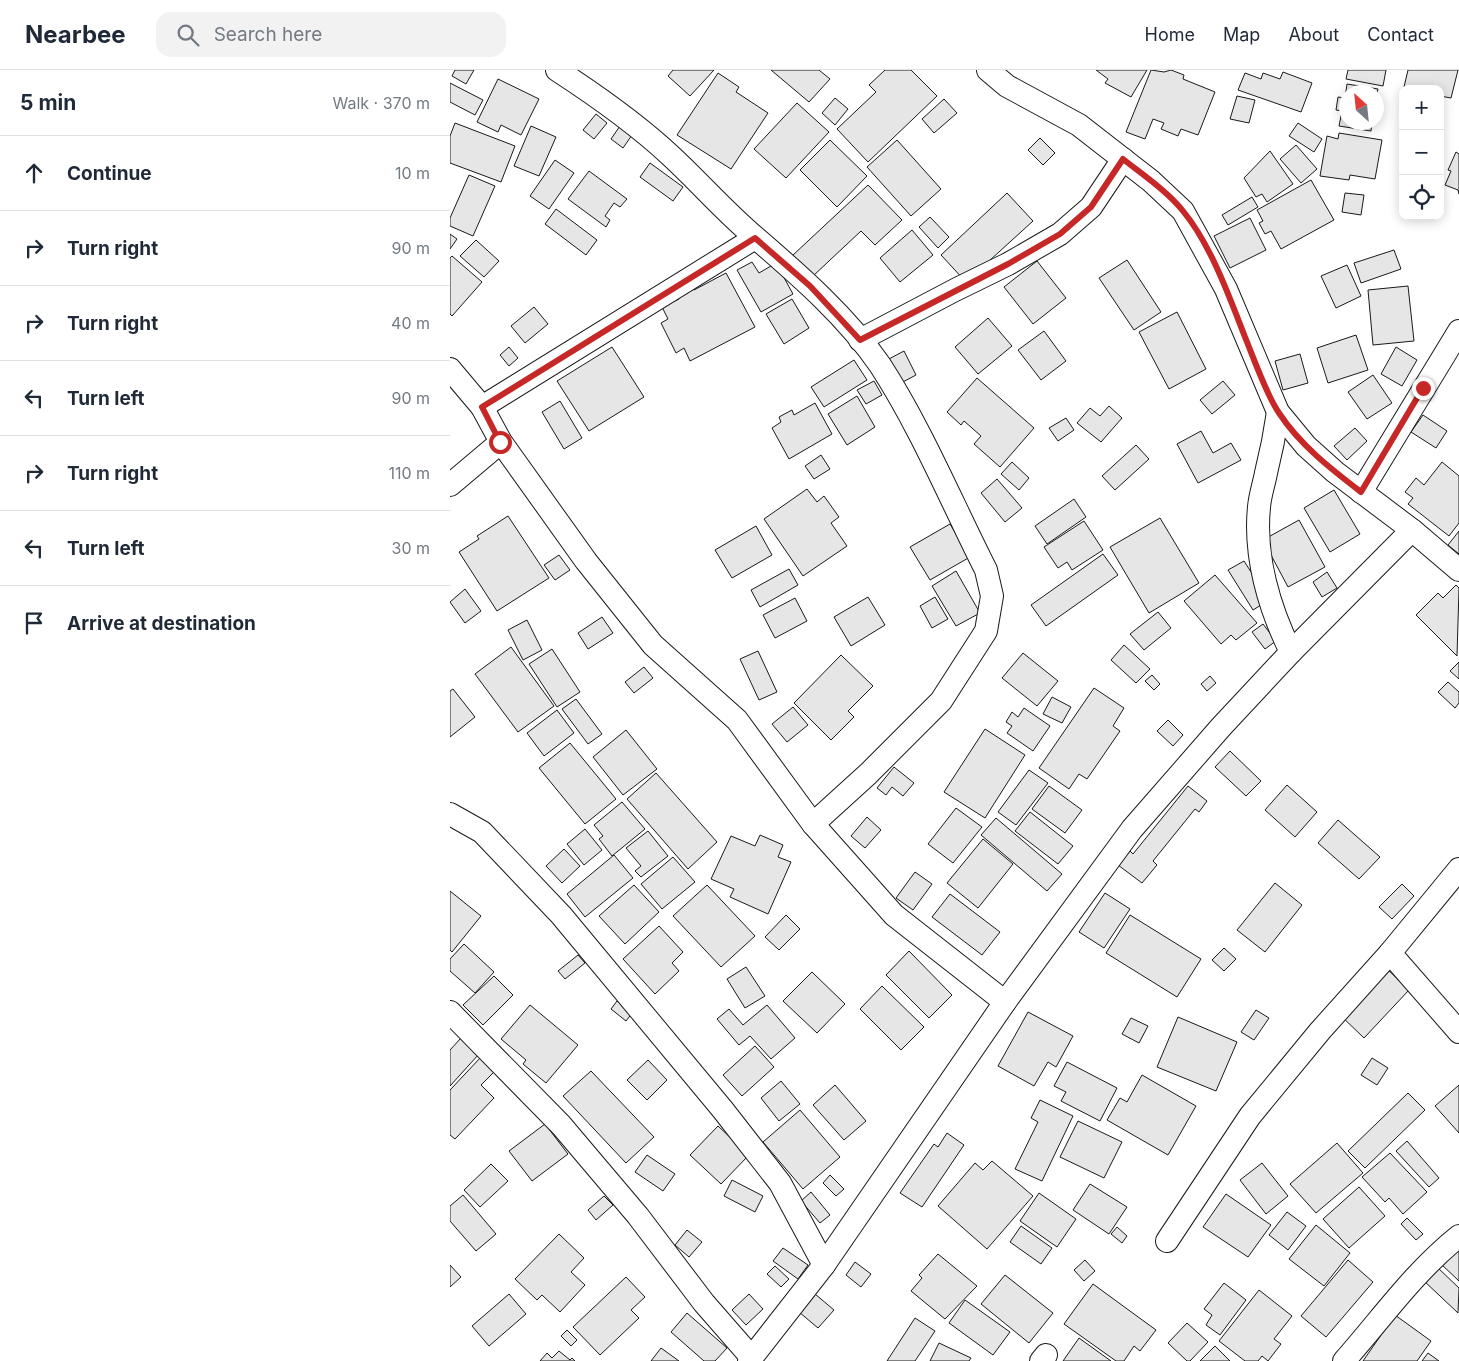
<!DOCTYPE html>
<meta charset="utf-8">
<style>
body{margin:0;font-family:Inter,sans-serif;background:#f2f2f3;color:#1f2937}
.controls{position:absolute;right:15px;top:15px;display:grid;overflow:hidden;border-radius:10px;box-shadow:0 2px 12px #0003}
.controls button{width:45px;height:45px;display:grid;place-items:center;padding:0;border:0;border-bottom:1px solid #e0e1e3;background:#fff;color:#1f2937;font:25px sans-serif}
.compass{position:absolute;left:889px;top:15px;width:45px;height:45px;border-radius:50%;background:#fff;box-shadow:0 2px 12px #0003;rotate:333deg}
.stop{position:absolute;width:15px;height:15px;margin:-11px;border:4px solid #c62828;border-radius:50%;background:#fff}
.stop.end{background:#c62828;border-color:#fff;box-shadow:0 1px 5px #0008}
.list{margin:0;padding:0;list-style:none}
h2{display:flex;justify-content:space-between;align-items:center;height:65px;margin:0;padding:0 20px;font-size:21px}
h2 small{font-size:16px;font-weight:400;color:#747a83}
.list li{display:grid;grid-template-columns:32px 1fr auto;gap:15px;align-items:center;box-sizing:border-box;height:75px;padding:0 20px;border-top:1px solid #e0e1e3}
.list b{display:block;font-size:19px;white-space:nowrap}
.list em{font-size:16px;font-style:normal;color:#747a83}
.icon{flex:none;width:28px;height:28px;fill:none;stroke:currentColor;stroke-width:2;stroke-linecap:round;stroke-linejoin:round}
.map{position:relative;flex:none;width:1009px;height:1291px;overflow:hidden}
header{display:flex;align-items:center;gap:30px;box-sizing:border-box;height:70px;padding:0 25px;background:#fff;border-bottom:1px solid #e0e1e3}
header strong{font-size:24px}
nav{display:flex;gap:28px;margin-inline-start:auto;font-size:18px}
.search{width:350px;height:45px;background:#f2f2f3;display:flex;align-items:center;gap:12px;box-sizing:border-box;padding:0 18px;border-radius:15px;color:#747a83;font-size:19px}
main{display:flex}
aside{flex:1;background:#fff}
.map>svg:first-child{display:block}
.building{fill:#e6e6e6;stroke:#1a1a1a}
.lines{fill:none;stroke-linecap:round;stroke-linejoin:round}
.street-casing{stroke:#1a1a1a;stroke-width:24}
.street{stroke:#fff;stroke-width:22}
.route{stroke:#c62828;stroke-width:6}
</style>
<header>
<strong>Nearbee</strong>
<div class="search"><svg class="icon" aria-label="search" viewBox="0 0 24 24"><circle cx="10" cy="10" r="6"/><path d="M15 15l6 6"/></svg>Search here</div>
<nav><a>Home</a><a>Map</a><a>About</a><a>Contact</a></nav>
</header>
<main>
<aside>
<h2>5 min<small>Walk · 370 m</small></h2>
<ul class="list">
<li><svg class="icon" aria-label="ahead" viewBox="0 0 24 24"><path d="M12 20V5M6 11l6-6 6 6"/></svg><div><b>Continue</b></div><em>10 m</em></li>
<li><svg class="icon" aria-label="right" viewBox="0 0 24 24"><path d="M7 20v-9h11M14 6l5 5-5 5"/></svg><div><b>Turn right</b></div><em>90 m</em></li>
<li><svg class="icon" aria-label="right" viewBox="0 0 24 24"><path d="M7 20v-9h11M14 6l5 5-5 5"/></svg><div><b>Turn right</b></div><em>40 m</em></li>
<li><svg class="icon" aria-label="left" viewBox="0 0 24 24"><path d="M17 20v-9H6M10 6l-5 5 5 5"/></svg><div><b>Turn left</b></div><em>90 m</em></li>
<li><svg class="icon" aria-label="right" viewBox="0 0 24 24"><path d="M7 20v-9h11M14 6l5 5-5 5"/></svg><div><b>Turn right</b></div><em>110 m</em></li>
<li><svg class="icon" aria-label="left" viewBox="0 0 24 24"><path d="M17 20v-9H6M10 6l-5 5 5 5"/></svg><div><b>Turn left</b></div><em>30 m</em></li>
<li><svg class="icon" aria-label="arrive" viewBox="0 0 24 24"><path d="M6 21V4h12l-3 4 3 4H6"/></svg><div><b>Arrive at destination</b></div></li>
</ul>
</aside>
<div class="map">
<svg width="1009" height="1291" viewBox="0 0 1009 1291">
<rect width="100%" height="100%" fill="#fff"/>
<g class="building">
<polygon points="5,0 24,0 16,14 2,6"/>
<polygon points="223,0 264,0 240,26 218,6"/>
<polygon points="321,0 369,0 380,9 359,32"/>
<polygon points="435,0 461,0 487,26 418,92 387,59 426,22 419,15"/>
<polygon points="646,0 697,0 681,27 655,13 658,9"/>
<polygon points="701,0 714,2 721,0 734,5 733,9 765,22 748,65 731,59 728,66 711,59 714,53 703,49 695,69 676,62"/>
<polygon points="898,0 936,0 933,16 896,9"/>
<polygon points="958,0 1008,0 1001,28 990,26 990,19 954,17"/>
<polygon points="833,2 862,13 851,42 788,20 795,3 811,9 813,3 830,9"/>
<polygon points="268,3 289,17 286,22 318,43 281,99 227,65"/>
<polygon points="48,9 89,29 71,65 51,55 48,62 27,52"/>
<polygon points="0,13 33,30 25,45 0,32"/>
<polygon points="897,14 928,19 926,26 926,22 896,22 896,52 922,52 921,61 889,56 892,41 886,40 888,27 895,28"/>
<polygon points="787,26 805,30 799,53 780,49"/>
<polygon points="385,28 398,39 385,55 372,43"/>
<polygon points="494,29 507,43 484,63 472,49"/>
<polygon points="347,33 379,62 336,108 304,79"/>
<polygon points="146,44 157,53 144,69 133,60"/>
<polygon points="5,53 65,76 51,112 0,93 0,66"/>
<polygon points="848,53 872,69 864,82 839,66"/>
<polygon points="81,56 106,67 89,106 64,96"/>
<polygon points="170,56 182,65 173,78 161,69"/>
<polygon points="889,63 932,70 925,109 900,105 899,110 870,106 877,66 888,69"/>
<polygon points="590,68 605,83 593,95 578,80"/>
<polygon points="380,70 417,106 387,137 350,100"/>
<polygon points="447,70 491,119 461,146 417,97"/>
<polygon points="846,75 867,99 851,113 830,89"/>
<polygon points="820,81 843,114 817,132 812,124 806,127 794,108"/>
<polygon points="1006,82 1009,84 1009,124 1008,120 995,115 1001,101 998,100"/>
<polygon points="105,90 124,103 99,139 80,126"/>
<polygon points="200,93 233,117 223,131 190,107"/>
<polygon points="139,101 177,129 170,137 164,133 155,146 160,150 156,157 118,129"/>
<polygon points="19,105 45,116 23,166 0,156 0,148"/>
<polygon points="861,110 884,150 831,179 821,161 815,164 809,153 813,151 807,140"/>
<polygon points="418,115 452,150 425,175 411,161 363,206 343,185"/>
<polygon points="557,123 583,151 516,212 491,185"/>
<polygon points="895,123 914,125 911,145 892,142"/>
<polygon points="802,127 808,137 778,155 772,145"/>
<polygon points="106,139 147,170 136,185 95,154"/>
<polygon points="480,147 499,167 488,178 469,157"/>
<polygon points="800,148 816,180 780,198 764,166"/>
<polygon points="462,160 483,185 450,212 430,188"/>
<polygon points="0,164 7,169 0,179"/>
<polygon points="26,170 49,191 34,207 10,186"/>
<polygon points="944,180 951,199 911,213 904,193"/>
<polygon points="2,186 32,212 2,246 0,244 0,188"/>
<polygon points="677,190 711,242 684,260 649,208"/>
<polygon points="587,191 616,228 583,254 554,217"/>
<polygon points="302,192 309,203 326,193 343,224 311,242 287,200"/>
<polygon points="897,195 911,226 886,238 871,206"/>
<polygon points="276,203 305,257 240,291 234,278 226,283 211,253 218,249 212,237 229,229 224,219 239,211 244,220"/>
<polygon points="958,216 964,271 923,275 918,220"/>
<polygon points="342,229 359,258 334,274 316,244"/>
<polygon points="84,237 98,254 75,273 61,256"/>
<polygon points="727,242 756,299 719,319 689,262"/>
<polygon points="538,248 562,276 528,304 505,277"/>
<polygon points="594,261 616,291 591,310 568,280"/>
<polygon points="906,265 918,300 878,313 867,278"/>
<polygon points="59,277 68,288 59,296 50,285"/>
<polygon points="162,277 194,327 139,361 107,311"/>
<polygon points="946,277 967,290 952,316 931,304"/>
<polygon points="454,281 466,305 449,314 437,290"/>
<polygon points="850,284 858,313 833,320 825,291"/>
<polygon points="404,290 417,310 374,337 361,317"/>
<polygon points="923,305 942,333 917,349 898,322"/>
<polygon points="527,308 584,358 550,397 524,374 531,366 514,351 511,355 497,342"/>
<polygon points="424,311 432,325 416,334 407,320"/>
<polygon points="773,311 785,325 762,344 750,330"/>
<polygon points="407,326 425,357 397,375 378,344"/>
<polygon points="110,331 132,368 114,379 92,342"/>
<polygon points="365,333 382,364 339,389 322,358 331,352 329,347 342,340 344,345"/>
<polygon points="659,336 672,348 651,372 627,353 640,338 650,346"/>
<polygon points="973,345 997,361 986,378 961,362"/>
<polygon points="616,348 624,360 608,371 599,358"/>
<polygon points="905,358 917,371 897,390 884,376"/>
<polygon points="751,361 763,383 781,373 791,390 748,413 727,374"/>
<polygon points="686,375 699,389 665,420 652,406"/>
<polygon points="371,385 380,399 364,409 355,396"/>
<polygon points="562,392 579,408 569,420 551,404"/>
<polygon points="992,392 1009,406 1009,453 999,466 958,434 963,428 955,422 966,408 974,415"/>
<polygon points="547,409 572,438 555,452 531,423"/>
<polygon points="357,419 367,432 374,426 389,447 381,453 397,476 353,506 314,449"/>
<polygon points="884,420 910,464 880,482 854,438"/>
<polygon points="624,429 636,447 597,474 585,456"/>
<polygon points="58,446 99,508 47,541 9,482 29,469 27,466"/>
<polygon points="710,448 749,513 699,543 660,477"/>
<polygon points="849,450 875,497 838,517 813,470"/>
<polygon points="634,451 653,480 622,500 617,492 608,498 594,477"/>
<polygon points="500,454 520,487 480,510 460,477"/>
<polygon points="306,456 322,485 282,508 265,480"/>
<polygon points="1009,461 1009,484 998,475"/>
<polygon points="653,484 668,505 596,556 581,535"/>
<polygon points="109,485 120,500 105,510 94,495"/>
<polygon points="794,491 819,530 803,540 778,500"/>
<polygon points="339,499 348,515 310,537 301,520"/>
<polygon points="506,501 530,543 506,556 482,516"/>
<polygon points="877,502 887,518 872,527 863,512"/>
<polygon points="765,505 807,553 786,570 781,565 771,574 734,531"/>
<polygon points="1006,515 1009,518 1007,586 966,545 988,523 993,528"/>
<polygon points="15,519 31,541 15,553 0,532"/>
<polygon points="418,527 435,555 401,576 384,547"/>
<polygon points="485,527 498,549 482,558 470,536"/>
<polygon points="345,528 357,551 325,568 313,545"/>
<polygon points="708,542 721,558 694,580 680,564"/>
<polygon points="152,547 163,563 138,579 128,563"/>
<polygon points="77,550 92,580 73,590 58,560"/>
<polygon points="813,554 826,571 815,579 802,562"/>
<polygon points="674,575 700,599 686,613 661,590"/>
<polygon points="61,577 104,636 68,662 25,604"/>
<polygon points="102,579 130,622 107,637 79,594"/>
<polygon points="308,581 327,622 309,630 290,589"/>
<polygon points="573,583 608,611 587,636 552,608"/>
<polygon points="391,585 423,616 398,641 404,647 381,670 344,633"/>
<polygon points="1009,592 1009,609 1000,601"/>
<polygon points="194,597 203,608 184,623 175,612"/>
<polygon points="702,605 710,614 704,620 695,611"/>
<polygon points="760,606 766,613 757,621 751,614"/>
<polygon points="998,612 1009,622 1009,633 1005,638 988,622"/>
<polygon points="644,618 674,638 663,656 670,661 637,709 629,704 619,719 589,698"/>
<polygon points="3,619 25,647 0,667 0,621"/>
<polygon points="602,627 621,637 612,653 593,644"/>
<polygon points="126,629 152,664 138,674 112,639"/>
<polygon points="343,637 358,655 337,672 322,654"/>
<polygon points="574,638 600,656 583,681 557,663 562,656 556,652 562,642 568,647"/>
<polygon points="107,640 124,663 94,686 77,663"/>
<polygon points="718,650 733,665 723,676 707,661"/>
<polygon points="535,659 575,685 535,748 494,722"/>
<polygon points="176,660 207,699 173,725 143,687"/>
<polygon points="120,673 166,729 135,754 89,698"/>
<polygon points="780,681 811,711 796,726 765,697"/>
<polygon points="444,697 464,713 453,726 442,717 436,725 427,718"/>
<polygon points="579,700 598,713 566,755 548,742"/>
<polygon points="206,703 267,772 238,799 177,729"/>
<polygon points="837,715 867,742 845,767 815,740"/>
<polygon points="599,716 632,740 615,763 582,739"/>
<polygon points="738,716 757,731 749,742 745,739 703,791 707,795 692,813 668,795 680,781 683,784"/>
<polygon points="172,732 195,759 162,786 149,769 153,766 144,755"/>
<polygon points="506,738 532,757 503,793 478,774"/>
<polygon points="580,742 623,776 608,794 565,761"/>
<polygon points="417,747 431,760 415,778 401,766"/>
<polygon points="546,748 612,804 597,821 531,765"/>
<polygon points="888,750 930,787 909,809 868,773"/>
<polygon points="135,759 152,780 134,795 117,774"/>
<polygon points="198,761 218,786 191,807 185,801 191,796 176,778"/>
<polygon points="310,765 333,775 328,787 341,792 318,844 280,827 284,819 261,809 281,766 305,776"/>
<polygon points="533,769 563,794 528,838 497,813"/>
<polygon points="114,779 130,796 112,813 96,796"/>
<polygon points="164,785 183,808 135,847 117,824"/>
<polygon points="223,787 245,812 212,839 191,814"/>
<polygon points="465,802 482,814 463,840 446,828"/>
<polygon points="825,813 852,835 815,882 787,860"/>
<polygon points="952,814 964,826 942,849 929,837"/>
<polygon points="184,815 209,842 175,874 149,846"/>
<polygon points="257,815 305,866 271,897 223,846"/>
<polygon points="0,821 31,846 2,882 0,880"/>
<polygon points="655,823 680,839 654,878 629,862"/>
<polygon points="500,824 550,862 532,885 482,847"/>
<polygon points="336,845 350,859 329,880 315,867"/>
<polygon points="680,845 751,889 727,927 656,883"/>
<polygon points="209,856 233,882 222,893 229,901 205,924 173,889"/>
<polygon points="14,874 44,902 25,923 0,901 0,889"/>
<polygon points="774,878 786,889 774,901 762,890"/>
<polygon points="459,881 502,925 479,948 436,905"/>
<polygon points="128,885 135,893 115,909 108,901"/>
<polygon points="932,894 959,920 914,968 887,942"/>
<polygon points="296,897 315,926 295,938 277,909"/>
<polygon points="362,902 395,934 367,963 333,931"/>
<polygon points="44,906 63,925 33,955 13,935"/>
<polygon points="432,916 474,957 451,980 410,939"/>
<polygon points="167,931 183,942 176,951 161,939"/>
<polygon points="80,935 128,975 96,1013 73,994 76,990 51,969"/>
<polygon points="317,935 345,968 321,989 300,966 289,975 267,949 279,939 293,955"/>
<polygon points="806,940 819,948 804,970 791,962"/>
<polygon points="578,942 623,966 606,997 598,992 584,1016 548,996"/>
<polygon points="728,947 787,972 766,1021 707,997"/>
<polygon points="681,948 698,956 689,973 672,964"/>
<polygon points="11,968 29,984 0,1016 0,980"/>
<polygon points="305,976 324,997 292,1026 273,1005"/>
<polygon points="31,987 45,1001 31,1015 44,1028 5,1069 0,1065 0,1020"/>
<polygon points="922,988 938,998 927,1015 911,1005"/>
<polygon points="198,990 217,1010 197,1030 177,1010"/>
<polygon points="617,992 667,1018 650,1051 611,1031 616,1022 604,1016"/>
<polygon points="141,1001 204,1067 176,1093 113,1026"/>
<polygon points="692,1005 746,1036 718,1085 657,1050 670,1028 677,1032"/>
<polygon points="331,1011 350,1034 329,1051 311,1028"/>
<polygon points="385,1015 416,1051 394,1070 363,1035"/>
<polygon points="1009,1015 1009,1063 985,1036"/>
<polygon points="958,1023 975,1040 915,1098 898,1081"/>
<polygon points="590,1030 623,1046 592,1111 565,1099 588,1052 581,1048"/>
<polygon points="350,1040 390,1087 353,1119 313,1072"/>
<polygon points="628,1051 672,1072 654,1108 610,1087"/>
<polygon points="95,1054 118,1084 82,1111 59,1081"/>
<polygon points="268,1056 299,1085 271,1114 240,1085"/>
<polygon points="497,1063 514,1075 472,1137 450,1123 484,1074 488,1077"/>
<polygon points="957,1071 989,1108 979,1117 946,1081"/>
<polygon points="887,1073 913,1103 866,1143 840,1114"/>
<polygon points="940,1083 977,1122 953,1144 939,1128 935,1132 912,1107"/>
<polygon points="197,1085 225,1104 213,1121 185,1102"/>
<polygon points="542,1091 583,1126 537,1179 488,1136 525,1093 533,1100"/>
<polygon points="812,1093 838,1126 816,1144 790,1110"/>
<polygon points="41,1094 58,1111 30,1137 14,1120"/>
<polygon points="380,1105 394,1119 386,1126 373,1113"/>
<polygon points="282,1110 313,1126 305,1142 274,1126"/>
<polygon points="640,1114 677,1137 659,1164 623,1140"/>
<polygon points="909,1117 935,1146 899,1178 873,1149"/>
<polygon points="361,1122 380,1145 370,1153 351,1131"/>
<polygon points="589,1123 626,1149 607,1177 570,1151"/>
<polygon points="776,1124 821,1155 798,1187 753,1157"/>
<polygon points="13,1125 46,1164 26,1181 0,1151 0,1136"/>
<polygon points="154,1126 163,1135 146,1150 138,1140"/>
<polygon points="837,1142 856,1156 838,1180 819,1165"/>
<polygon points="957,1148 973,1164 966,1170 951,1154"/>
<polygon points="866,1155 900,1183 874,1216 839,1189"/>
<polygon points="571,1156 602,1178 591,1194 560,1172"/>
<polygon points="667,1157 677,1166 672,1173 661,1164"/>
<polygon points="237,1160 252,1172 239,1187 225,1175"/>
<polygon points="109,1164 134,1188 121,1202 135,1215 110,1242 92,1225 87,1230 65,1209"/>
<polygon points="1009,1175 1009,1211 991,1194"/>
<polygon points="333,1178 358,1195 348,1209 323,1191"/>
<polygon points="488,1184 527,1216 495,1249 461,1221 472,1208 469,1205"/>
<polygon points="635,1190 645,1201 634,1211 624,1200"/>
<polygon points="898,1190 923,1212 876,1267 851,1246"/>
<polygon points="405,1192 421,1204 411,1217 396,1205"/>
<polygon points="0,1195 11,1207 0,1217"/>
<polygon points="325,1196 339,1209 331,1217 317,1204"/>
<polygon points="986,1196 1009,1218 1008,1243 973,1210"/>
<polygon points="555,1205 603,1243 579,1273 531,1234"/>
<polygon points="176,1207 195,1227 181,1240 189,1248 150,1285 123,1257"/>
<polygon points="774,1213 796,1230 770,1265 756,1255 762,1245 754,1239"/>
<polygon points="643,1214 706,1260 690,1281 684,1276 674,1291 666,1291 614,1254"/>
<polygon points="809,1220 842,1246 824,1269 831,1274 818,1291 812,1286 808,1291 795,1291 769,1271"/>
<polygon points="59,1224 76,1244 39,1276 22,1256"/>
<polygon points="299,1224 313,1239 296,1255 282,1240"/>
<polygon points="365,1224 384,1240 368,1258 349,1242"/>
<polygon points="515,1230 560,1262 543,1285 499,1253"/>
<polygon points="237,1243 277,1278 265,1291 254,1291 221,1262"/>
<polygon points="945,1245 981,1271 967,1291 913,1291"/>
<polygon points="465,1248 485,1261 465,1291 437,1291"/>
<polygon points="737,1253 758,1272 740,1291 737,1291 718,1273"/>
<polygon points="117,1260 127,1270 121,1276 111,1266"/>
<polygon points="629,1268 661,1291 613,1291"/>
<polygon points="489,1273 521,1288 519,1291 480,1291"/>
<polygon points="765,1276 780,1291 750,1291"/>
<polygon points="211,1278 229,1291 201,1291"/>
<polygon points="109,1281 120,1290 122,1288 125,1291 90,1291 97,1283 102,1288"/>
<polygon points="978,1283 989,1291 972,1291"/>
</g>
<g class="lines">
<g class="street-casing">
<g id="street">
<path d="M107,0c40,26 80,54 115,87 28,26 54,56 84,81 44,38 91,79 124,127 41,63 72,138 106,205l6,26 -6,35 -45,70 -73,73 -55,50"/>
<polyline points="538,0 557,16 629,55 701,111 733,141 776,219 828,342 856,376 885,402 962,460 1009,500"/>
<polyline points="410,270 505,220 558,194 610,164 641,137 673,89"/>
<polyline points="0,299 32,337 51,372 136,491 203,575 287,650 363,754 444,845 555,932"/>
<polyline points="32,337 305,168"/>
<path d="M828,342c-3,21 -7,41 -12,61 -2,11 -6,22 -7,34 -5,49 10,101 32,145"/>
<polyline points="0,415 51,372"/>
<polyline points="911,422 1009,261"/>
<polyline points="0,744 32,762 111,845 273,1040 330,1113 374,1195"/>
<polyline points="940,883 1009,962"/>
<polyline points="0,942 111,1055 188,1146 254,1233 302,1288"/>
<polyline points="717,1171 800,1046 870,961 940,883 1009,799"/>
<polyline points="299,1291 374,1195 555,932 682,759 771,657 841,582 962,460"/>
<polyline points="591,1291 596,1285"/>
<path d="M894,1291c38,-43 70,-89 115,-125"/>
</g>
</g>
<use href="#street" class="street"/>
</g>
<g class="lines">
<path class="route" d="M50,372l-18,-35 273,-169 55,48 50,54 148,-76 52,-30 31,-27 32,-48c20,16 44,32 60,52 28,34 46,85 62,126 9,22 21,57 34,76 21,32 52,56 82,79l62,-104"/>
</g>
</svg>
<div class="controls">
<button>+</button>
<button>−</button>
<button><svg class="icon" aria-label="locate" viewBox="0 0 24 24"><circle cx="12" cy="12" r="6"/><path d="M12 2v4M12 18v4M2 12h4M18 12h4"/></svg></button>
</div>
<svg class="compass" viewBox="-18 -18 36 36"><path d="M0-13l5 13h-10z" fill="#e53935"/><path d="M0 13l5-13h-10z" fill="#747a83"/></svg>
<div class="stop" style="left:50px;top:372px"></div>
<div class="stop end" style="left:973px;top:318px"></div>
</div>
</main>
